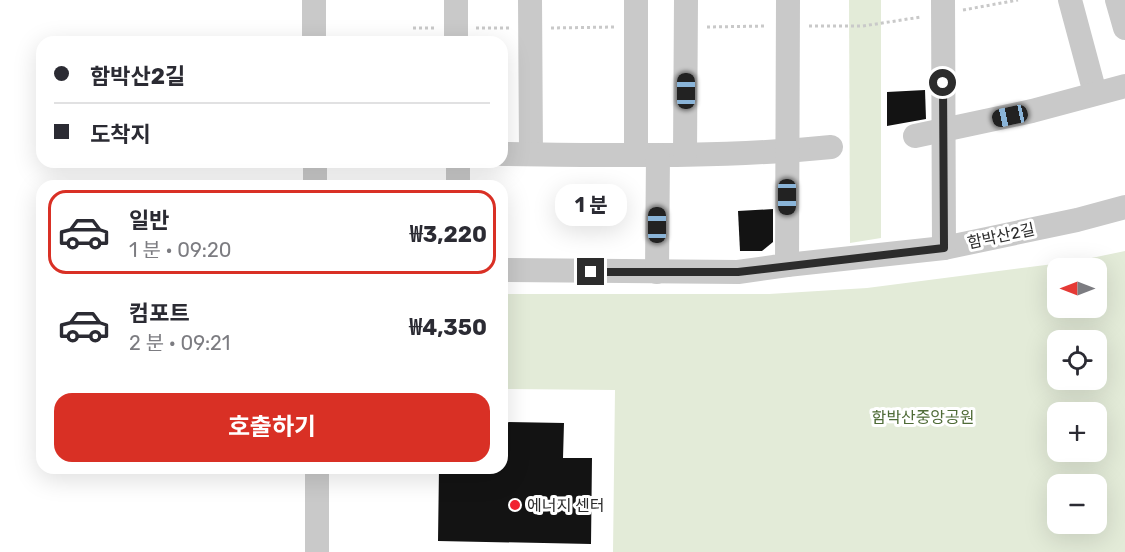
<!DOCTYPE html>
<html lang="ko">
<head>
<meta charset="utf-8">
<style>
	:root { --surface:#fff; --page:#f7f7f7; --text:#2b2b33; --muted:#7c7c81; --line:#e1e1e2; --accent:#d93025 }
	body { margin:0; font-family:Rubik,"Noto Sans KR",sans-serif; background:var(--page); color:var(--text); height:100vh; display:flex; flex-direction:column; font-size:22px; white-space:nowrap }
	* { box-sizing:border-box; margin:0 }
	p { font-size:20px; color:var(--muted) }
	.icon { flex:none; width:33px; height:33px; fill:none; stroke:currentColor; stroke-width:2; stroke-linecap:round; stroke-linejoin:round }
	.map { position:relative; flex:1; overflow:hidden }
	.details { position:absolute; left:36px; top:180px; width:472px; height:294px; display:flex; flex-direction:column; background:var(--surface); border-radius:18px; box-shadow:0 6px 24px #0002 }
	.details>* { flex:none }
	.guide { position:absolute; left:36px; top:36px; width:472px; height:132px; border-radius:18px; box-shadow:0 6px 24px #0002; display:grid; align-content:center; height:132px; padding:0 18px; background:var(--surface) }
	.needle { width:39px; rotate:270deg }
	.controls { position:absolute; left:1047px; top:258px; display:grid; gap:12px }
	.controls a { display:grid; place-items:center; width:60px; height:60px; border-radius:12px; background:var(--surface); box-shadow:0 6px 24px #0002; font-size:30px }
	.end { position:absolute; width:27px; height:27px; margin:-14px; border:8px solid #2c2c2c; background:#fff; box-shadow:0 0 0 3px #fff }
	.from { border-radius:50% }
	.bubble { position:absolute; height:42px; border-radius:18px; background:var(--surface); box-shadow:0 6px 24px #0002; font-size:20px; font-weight:700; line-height:42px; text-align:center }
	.car { position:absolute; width:18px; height:36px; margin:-18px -9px; border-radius:8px; box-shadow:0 0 4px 2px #0007; background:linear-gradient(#222 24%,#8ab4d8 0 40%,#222 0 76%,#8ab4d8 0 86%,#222 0) }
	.guide b { display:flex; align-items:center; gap:21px; height:57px; font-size:22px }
	.guide b+b { border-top:2px solid var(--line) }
	.guide i { width:15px; height:15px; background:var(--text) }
	ul { padding:10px 0 0; list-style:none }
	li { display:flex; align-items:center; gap:18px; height:84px; margin:0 12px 9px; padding:0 6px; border:3px solid transparent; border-radius:18px }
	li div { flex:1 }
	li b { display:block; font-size:22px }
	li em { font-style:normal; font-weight:700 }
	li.current { border-color:var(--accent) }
	li>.icon { width:54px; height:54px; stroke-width:1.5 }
	.cta { display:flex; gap:12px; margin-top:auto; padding:12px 18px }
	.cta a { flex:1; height:69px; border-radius:18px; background:var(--accent); color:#fff; font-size:24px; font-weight:700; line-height:69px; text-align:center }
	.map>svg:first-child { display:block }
	.green { fill:#e3ebd8; fill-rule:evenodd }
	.building { fill:#131313 }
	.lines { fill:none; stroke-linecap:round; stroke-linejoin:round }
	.path { stroke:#c9c9c9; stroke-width:3; stroke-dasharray:3 3; stroke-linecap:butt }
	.minor { stroke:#c9c9c9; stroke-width:24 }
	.route { stroke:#2c2c2c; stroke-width:8 }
	.poi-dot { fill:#f12130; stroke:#fff; stroke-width:2 }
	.labels { text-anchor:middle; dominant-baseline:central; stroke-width:6; stroke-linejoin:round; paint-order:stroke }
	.street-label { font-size:16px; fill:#2c2c2c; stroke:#fff }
	.park-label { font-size:16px; fill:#4f6b37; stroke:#fff }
	.poi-label { font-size:16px; fill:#2c2c2c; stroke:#fff; text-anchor:start }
</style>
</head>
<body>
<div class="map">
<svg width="1125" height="552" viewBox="0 0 1125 552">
	<rect width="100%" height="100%" fill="#fff"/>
	<g class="green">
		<polygon points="849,0 881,0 881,238 850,243"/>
		<path d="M 1125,251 L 1125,552 L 613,552 L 615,390 L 503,389 L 503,294 L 769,294 L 867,288 L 1077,261 ZM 1058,268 L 1096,268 L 1096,308 L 1058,308 ZM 1058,340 L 1096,340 L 1096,380 L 1058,380 ZM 1058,412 L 1096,412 L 1096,452 L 1058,452 ZM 1058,484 L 1096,484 L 1096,524 L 1058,524 Z"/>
	</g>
	<g class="building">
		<polygon points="925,90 926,119 887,126 887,92"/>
		<polygon points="773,209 773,242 762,251 740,251 738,211"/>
		<polygon points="502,422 564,423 563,458 592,458 591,544 438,541 439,468 502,468"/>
	</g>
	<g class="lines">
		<g class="path">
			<polyline points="963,10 1018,0"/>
			<polyline points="809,26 863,26 921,17"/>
			<polyline points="707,27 766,26"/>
			<polyline points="413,28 436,28"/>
			<polyline points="476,28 511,28"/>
			<polyline points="551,28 616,27"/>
		</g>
		<g class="minor">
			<polyline points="314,0 314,42"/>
			<polyline points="456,0 456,42"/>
			<polyline points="530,0 531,154"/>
			<polyline points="636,0 636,155"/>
			<polyline points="943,0 944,248 1077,220 1125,207"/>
			<polyline points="1070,0 1095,93"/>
			<polyline points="1117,0 1125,28"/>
			<polyline points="915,136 1032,111 1125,86"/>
			<path d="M 502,154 C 612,155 722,158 831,147"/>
			<polyline points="685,154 686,0"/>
			<polyline points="315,162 315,186"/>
			<polyline points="458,162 458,186"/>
			<polyline points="787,265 944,248"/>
			<polyline points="502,270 738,272 787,265 788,0"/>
			<polyline points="657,272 658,155"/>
			<polyline points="317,468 317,552"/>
		</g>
	</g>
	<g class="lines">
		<polyline class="route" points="591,272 738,272 944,248 943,83"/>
	</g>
	<circle class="poi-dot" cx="515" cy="505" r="6"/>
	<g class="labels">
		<g class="street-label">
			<text transform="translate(1001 236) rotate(-12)">함박산2길</text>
		</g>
		<g class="park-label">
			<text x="923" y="417">함박산중앙공원</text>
		</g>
		<g class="poi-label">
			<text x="527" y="505">에너지 센터</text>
		</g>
	</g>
</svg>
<div class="controls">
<a><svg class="needle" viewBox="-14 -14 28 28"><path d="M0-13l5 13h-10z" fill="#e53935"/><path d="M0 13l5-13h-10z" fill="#7c7c81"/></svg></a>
<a><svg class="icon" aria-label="locate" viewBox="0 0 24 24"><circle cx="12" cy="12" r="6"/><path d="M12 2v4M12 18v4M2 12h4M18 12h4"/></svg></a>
<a>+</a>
<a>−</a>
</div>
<i class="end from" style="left:943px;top:83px"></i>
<i class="end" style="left:591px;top:272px"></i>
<div class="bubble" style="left:555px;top:184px;width:72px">1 분</div>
<i class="car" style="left:686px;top:91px;rotate:0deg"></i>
<i class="car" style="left:1010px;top:116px;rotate:258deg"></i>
<i class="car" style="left:787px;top:197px;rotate:180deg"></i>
<i class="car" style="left:657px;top:225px;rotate:0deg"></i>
<div class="guide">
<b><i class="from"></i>함박산2길</b>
<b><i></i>도착지</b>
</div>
<section class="details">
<ul>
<li class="current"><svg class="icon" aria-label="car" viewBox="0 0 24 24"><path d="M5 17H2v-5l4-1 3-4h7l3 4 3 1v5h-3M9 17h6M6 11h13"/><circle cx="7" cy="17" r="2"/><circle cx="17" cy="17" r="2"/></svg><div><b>일반</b><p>1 분 · 09:20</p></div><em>₩3,220</em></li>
<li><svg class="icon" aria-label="car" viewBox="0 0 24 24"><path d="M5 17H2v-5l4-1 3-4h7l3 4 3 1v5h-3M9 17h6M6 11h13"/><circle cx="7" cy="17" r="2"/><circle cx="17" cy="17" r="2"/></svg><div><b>컴포트</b><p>2 분 · 09:21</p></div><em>₩4,350</em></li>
</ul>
<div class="cta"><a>호출하기</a></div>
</section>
</div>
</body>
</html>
